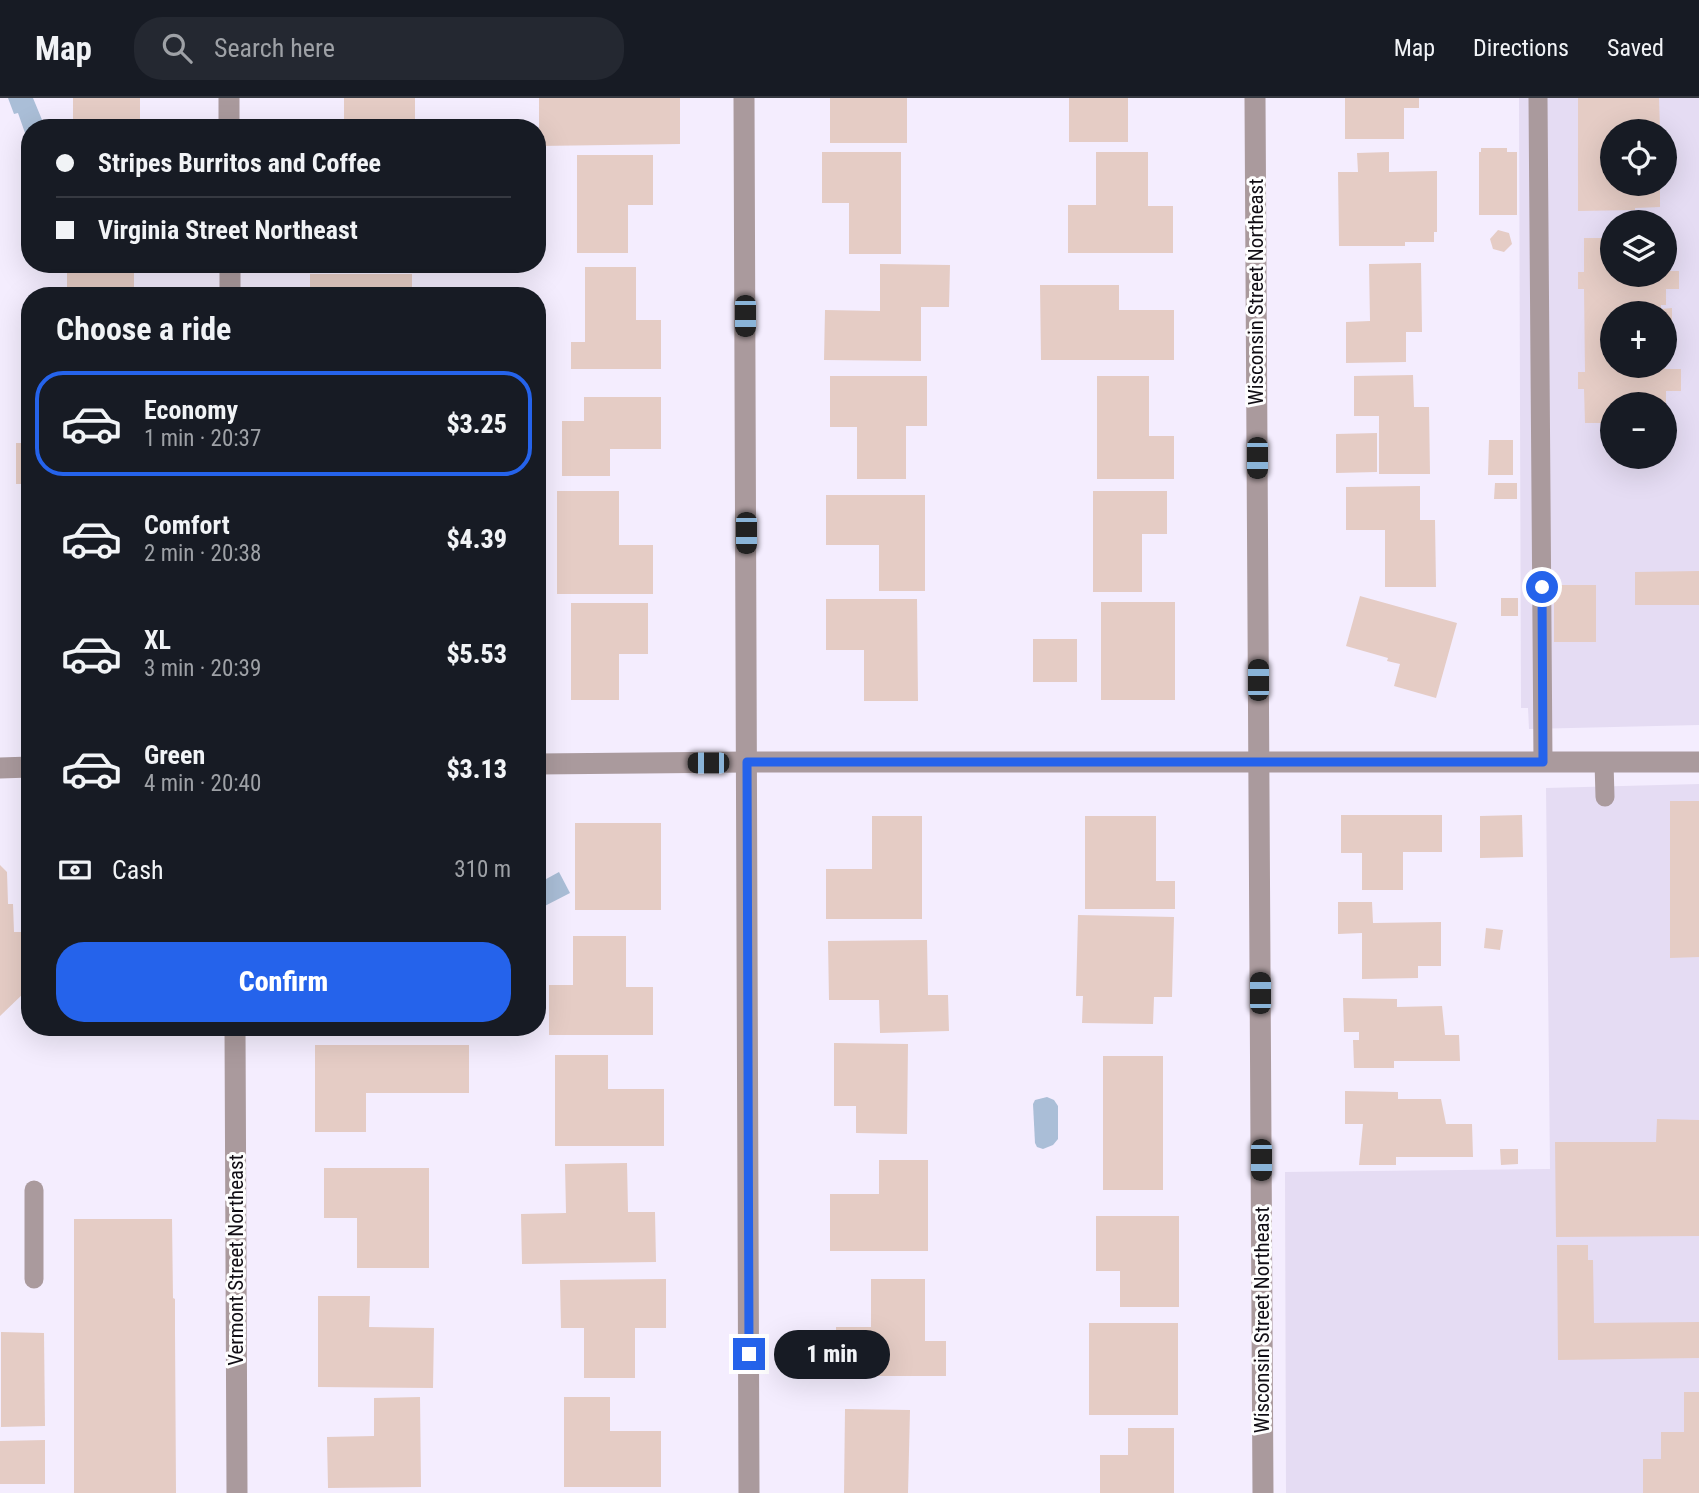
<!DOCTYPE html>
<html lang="en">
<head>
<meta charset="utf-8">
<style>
	:root { --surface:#171b24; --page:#242831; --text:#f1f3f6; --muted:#9ea1a6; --line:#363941; --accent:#2563eb }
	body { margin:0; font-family:"Roboto Condensed",sans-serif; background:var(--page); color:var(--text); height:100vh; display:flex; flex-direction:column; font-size:26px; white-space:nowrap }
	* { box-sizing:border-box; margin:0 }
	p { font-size:23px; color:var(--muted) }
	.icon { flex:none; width:38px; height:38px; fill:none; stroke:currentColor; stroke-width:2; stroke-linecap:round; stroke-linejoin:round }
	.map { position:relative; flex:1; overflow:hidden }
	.panel { position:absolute; left:21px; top:189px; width:525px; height:749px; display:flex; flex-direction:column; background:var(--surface); border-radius:28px; box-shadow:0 7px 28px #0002 }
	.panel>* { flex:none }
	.guide { position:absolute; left:21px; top:21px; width:525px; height:154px; border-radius:28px; box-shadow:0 7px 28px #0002; display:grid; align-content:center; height:154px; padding:0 35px; background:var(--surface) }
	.tools { position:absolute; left:1600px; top:21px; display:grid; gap:14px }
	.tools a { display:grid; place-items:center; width:77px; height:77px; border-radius:50%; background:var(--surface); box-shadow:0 7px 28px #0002; font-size:35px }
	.end { position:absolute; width:32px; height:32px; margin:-16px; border:9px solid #2563eb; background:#fff; box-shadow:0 0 0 4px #fff }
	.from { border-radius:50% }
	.bubble { position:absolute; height:49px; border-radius:24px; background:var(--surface); box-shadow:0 7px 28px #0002; font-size:23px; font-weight:800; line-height:49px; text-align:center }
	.car { position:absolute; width:21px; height:42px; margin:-21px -10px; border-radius:9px; box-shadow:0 0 5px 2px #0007; background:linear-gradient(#222 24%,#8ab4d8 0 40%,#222 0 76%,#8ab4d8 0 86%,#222 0) }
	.guide b { display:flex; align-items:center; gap:24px; height:66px; font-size:26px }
	.guide b+b { border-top:2px solid var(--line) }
	.guide i { width:18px; height:18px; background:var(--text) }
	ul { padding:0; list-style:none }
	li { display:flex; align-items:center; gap:21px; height:105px; margin:0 14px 10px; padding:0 21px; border:4px solid transparent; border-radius:28px }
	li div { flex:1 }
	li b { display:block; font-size:26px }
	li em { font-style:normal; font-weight:800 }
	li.selected { border-color:var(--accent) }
	li>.icon { width:63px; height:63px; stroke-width:1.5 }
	h2 { padding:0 35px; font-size:32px; line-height:84px }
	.pay { display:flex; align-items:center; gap:18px; height:77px; padding:0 35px; font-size:26px }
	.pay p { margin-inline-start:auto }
	.button { display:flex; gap:14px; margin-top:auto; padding:14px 35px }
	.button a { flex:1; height:80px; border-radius:28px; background:var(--accent); color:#fff; font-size:28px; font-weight:800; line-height:80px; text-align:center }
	header { display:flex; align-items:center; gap:42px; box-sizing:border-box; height:98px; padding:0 35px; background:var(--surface); border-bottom:2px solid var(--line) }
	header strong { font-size:33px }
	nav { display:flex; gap:38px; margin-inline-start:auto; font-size:24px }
	.search { width:490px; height:63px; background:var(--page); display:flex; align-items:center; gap:18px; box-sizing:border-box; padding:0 24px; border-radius:28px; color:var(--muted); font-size:26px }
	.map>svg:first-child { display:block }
	.built { fill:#e5dcf3; fill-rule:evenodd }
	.water { fill:#aabed7 }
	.building { fill:#e5ccc5 }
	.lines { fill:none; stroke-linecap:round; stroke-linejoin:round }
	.lane { stroke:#aa9a9d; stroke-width:19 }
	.street { stroke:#aa9a9d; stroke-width:21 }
	.route { stroke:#2563eb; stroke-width:9 }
	.labels { text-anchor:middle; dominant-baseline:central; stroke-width:6; stroke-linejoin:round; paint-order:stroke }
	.street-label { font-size:21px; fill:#100d14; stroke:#fefefe }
</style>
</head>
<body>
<header>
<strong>Map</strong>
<div class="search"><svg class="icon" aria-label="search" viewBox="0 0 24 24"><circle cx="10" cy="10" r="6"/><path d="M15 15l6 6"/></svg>Search here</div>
<nav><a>Map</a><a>Directions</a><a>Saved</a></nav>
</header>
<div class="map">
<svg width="1699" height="1395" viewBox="0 0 1699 1395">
	<rect width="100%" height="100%" fill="#f4edfe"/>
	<g class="built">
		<path d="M 1519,0 L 1699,0 L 1699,627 L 1529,631 L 1528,610 L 1521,610 ZM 1612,33 L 1664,33 L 1664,86 L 1612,86 ZM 1612,124 L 1664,124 L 1664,177 L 1612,177 ZM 1612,215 L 1664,215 L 1664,268 L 1612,268 ZM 1612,306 L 1664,306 L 1664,359 L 1612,359 Z"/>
		<polygon points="1699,686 1699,1395 1286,1395 1285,1074 1550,1071 1546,690"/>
	</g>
	<g class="water">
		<polygon points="8,0 33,0 45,29 30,30 30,34 25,35 18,15 14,16"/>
		<polygon points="559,774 570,795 537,812 537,786"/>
		<polygon points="1047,999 1054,1002 1058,1008 1058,1041 1053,1047 1043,1051 1037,1049 1035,1045 1033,1006 1035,1002"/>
	</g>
	<g class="building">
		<rect x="73" y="0" width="67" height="30"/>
		<rect x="344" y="0" width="71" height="30"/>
		<polygon points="539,0 680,0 680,46 539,48"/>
		<rect x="830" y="0" width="77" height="45"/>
		<rect x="1069" y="0" width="59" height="44"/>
		<polygon points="1345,0 1419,0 1419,10 1404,10 1404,41 1345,41"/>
		<polygon points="1578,0 1659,0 1660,33 1612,33 1612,86 1660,86 1660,109 1635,110 1635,112 1578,113"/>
		<polygon points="1481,50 1507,50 1507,54 1517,54 1517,117 1479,117 1479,54 1481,54"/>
		<polygon points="822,54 901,54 901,156 849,156 849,105 822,105"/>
		<polygon points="1096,54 1148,54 1148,108 1173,108 1173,155 1068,155 1068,107 1096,107"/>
		<polygon points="1389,54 1389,74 1437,73 1437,134 1434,134 1434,144 1405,144 1405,148 1339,148 1338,74 1358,74 1357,55"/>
		<polygon points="577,57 653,57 653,107 628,107 628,155 577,155"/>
		<polygon points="1498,132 1509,135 1512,146 1504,154 1493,151 1490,141"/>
		<polygon points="1584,140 1612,140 1612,177 1664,177 1664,173 1679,173 1679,191 1666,191 1666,207 1661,207 1661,211 1672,210 1672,229 1664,229 1664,215 1612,215 1612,268 1665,268 1665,271 1681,271 1681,293 1666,293 1666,306 1612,306 1612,325 1585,325 1584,291 1578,291 1578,274 1585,274 1584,191 1578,191 1578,174 1584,174"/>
		<polygon points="1421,165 1422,234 1406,234 1406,264 1346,265 1346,224 1370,223 1369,166"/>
		<polygon points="880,166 950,167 949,209 921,209 921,263 824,262 825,212 880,213"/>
		<polygon points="585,169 636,169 636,222 661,222 661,271 571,271 571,244 585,244"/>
		<rect x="67" y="174" width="67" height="24"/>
		<rect x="310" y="176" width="102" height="22"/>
		<polygon points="1040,187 1119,187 1119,212 1174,212 1174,262 1041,262"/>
		<polygon points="1413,277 1414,309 1429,309 1430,376 1379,376 1379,318 1354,318 1354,278"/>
		<polygon points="830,278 927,278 927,328 906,328 906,381 857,381 857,329 830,329"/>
		<polygon points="1097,278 1149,278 1149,338 1174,338 1174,381 1097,381"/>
		<polygon points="584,299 661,299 661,351 610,351 610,378 562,378 562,323 584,323"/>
		<polygon points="1377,335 1377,374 1336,375 1336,336"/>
		<polygon points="1489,342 1513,342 1513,377 1488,377"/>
		<rect x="16" y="345" width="14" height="41"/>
		<polygon points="1495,385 1517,385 1517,401 1494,401"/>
		<polygon points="1420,388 1420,422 1435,422 1436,489 1385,489 1385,432 1346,432 1346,389"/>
		<polygon points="557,393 619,393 619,447 653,447 653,496 557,496"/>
		<polygon points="1093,393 1167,393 1167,436 1142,436 1142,494 1093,494"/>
		<polygon points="826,397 925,397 925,493 879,493 879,447 826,447"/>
		<polygon points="1699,473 1699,507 1635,507 1635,474"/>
		<rect x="1554" y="487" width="42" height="57"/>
		<polygon points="1360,498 1457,525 1436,600 1394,588 1400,566 1387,563 1388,560 1346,548"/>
		<rect x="1501" y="500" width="17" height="18"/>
		<polygon points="826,501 917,501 918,603 864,603 864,552 826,552"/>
		<rect x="1101" y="504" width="74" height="98"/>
		<polygon points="571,505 648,505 648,556 619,556 619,602 571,602"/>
		<rect x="1033" y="541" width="44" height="43"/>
		<polygon points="1670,703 1699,703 1699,859 1670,860"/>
		<polygon points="1341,717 1442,717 1442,754 1403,754 1403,792 1362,792 1362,755 1341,755"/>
		<polygon points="1522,717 1523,759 1480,760 1480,718"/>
		<polygon points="872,718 922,718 922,821 826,821 826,771 872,771"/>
		<polygon points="1085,718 1156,718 1156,783 1175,783 1175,811 1085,811"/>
		<polygon points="537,725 541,725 540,768 537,768"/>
		<rect x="575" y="725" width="86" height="87"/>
		<polygon points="0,767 7,774 8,806 13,806 14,834 30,834 30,893 26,893 0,918"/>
		<polygon points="1338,804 1372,804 1373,825 1441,824 1441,868 1418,868 1418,880 1362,881 1362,835 1338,836"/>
		<polygon points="1078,817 1174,819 1172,899 1154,899 1153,926 1082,925 1083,898 1076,898"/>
		<polygon points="1486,830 1503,832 1500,852 1484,850"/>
		<polygon points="573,838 626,838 626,889 653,889 653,937 549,937 549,887 573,887"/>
		<polygon points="927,842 928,897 948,897 949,933 880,935 879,902 829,902 828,843"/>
		<polygon points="1343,900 1397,901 1397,909 1442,908 1445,937 1459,937 1460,963 1394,963 1394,970 1354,970 1353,942 1359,942 1359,934 1344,934"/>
		<rect x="376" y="929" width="42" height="7"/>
		<polygon points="834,945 908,946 907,1036 856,1035 856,1008 834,1008"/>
		<polygon points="315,947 469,947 469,995 366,995 366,1034 315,1034"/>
		<polygon points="555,957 608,957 608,991 664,991 664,1048 555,1048"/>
		<rect x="1103" y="958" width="60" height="134"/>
		<polygon points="1345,993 1398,994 1398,1001 1441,1001 1446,1026 1472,1026 1473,1059 1396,1059 1396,1067 1359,1067 1363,1026 1345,1026"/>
		<polygon points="1657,1021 1699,1022 1699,1138 1556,1139 1555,1044 1656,1044"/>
		<polygon points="1500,1051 1518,1051 1518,1066 1501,1067"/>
		<polygon points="879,1062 928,1062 928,1153 830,1153 830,1096 879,1096"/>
		<polygon points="627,1065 628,1114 655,1114 656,1164 522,1166 521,1116 566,1115 565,1066"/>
		<polygon points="324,1070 429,1070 429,1170 357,1170 357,1120 324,1120"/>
		<polygon points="1096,1118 1179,1118 1179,1209 1120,1209 1120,1173 1096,1173"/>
		<polygon points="74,1121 172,1121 173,1200 175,1201 175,1233 176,1395 74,1395"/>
		<polygon points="1557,1147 1588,1147 1588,1162 1593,1162 1594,1225 1699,1224 1699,1260 1558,1262"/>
		<polygon points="666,1181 666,1230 635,1230 635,1280 584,1280 584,1230 561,1230 560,1182"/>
		<polygon points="871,1181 925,1181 925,1243 946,1243 946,1278 836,1278 836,1229 871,1229"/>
		<polygon points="318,1198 370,1198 369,1229 434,1230 433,1290 318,1289"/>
		<rect x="1089" y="1225" width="89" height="92"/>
		<polygon points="1,1234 44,1235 45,1328 1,1329"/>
		<polygon points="1684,1294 1699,1294 1699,1395 1643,1395 1643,1361 1661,1361 1661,1334 1684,1334"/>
		<polygon points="420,1299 421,1389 328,1390 327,1339 374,1338 374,1300"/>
		<polygon points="564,1299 610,1299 610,1333 661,1333 661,1389 564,1389"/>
		<polygon points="845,1311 910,1312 908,1395 844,1395"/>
		<polygon points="1128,1330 1174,1330 1174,1395 1100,1395 1100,1357 1128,1357"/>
		<polygon points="45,1342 45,1386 0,1386 0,1343"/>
	</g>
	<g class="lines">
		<g class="lane">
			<polyline points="1538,0 1543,664"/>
			<polyline points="1604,664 1605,699"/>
			<polyline points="34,1092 34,1181"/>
		</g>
		<g class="street">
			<polyline points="229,0 229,30"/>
			<polyline points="744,0 749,1395"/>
			<polyline points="1255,0 1263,1395"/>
			<polyline points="230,166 230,198"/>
			<polyline points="537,666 747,664 1699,664"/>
			<polyline points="0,670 30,669"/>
			<polyline points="235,929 237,1395"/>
		</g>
	</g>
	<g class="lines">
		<polyline class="route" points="749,1256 747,664 1543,664 1542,489"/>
	</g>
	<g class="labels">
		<g class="street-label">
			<text transform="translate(1256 194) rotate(-90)">Wisconsin Street Northeast</text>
			<text transform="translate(236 1162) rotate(-90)">Vermont Street Northeast</text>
			<text transform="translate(1262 1222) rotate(-90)">Wisconsin Street Northeast</text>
		</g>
	</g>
</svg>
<div class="tools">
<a><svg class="icon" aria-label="locate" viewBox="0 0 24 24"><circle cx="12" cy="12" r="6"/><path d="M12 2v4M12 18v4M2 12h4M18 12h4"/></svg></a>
<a><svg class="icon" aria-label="layers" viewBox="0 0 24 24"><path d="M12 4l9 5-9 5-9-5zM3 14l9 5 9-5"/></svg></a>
<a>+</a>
<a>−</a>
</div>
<i class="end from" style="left:1542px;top:489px"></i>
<i class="end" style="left:749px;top:1256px"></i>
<div class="bubble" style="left:774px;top:1232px;width:116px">1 min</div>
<i class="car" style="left:745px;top:218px;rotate:180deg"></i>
<i class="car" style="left:1257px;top:360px;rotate:180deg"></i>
<i class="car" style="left:746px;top:435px;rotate:180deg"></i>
<i class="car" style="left:1258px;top:582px;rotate:0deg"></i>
<i class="car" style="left:708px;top:665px;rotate:270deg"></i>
<i class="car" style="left:1260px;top:895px;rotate:0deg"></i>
<i class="car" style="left:1261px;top:1062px;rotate:180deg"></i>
<div class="guide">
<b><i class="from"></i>Stripes Burritos and Coffee</b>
<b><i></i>Virginia Street Northeast</b>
</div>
<section class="panel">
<h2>Choose a ride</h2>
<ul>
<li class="selected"><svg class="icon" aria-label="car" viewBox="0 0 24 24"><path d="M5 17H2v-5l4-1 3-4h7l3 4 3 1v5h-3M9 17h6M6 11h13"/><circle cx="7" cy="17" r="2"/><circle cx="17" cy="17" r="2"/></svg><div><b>Economy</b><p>1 min · 20:37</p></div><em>$3.25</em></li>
<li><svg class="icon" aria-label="car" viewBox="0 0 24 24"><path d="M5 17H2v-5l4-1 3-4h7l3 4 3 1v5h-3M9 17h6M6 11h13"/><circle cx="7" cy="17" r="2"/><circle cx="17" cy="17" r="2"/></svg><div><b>Comfort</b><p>2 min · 20:38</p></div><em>$4.39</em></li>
<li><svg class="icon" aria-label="car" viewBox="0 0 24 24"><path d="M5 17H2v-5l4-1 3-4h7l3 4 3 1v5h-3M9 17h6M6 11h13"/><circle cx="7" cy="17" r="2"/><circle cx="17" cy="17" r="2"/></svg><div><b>XL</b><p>3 min · 20:39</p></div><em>$5.53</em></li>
<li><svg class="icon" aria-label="car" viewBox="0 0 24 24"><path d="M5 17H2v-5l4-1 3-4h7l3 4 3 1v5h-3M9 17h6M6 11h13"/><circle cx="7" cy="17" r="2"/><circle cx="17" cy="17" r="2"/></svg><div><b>Green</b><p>4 min · 20:40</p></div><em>$3.13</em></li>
</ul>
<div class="pay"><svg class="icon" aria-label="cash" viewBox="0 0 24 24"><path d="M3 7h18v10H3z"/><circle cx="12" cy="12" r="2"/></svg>Cash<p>310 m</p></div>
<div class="button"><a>Confirm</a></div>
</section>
</div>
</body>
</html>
